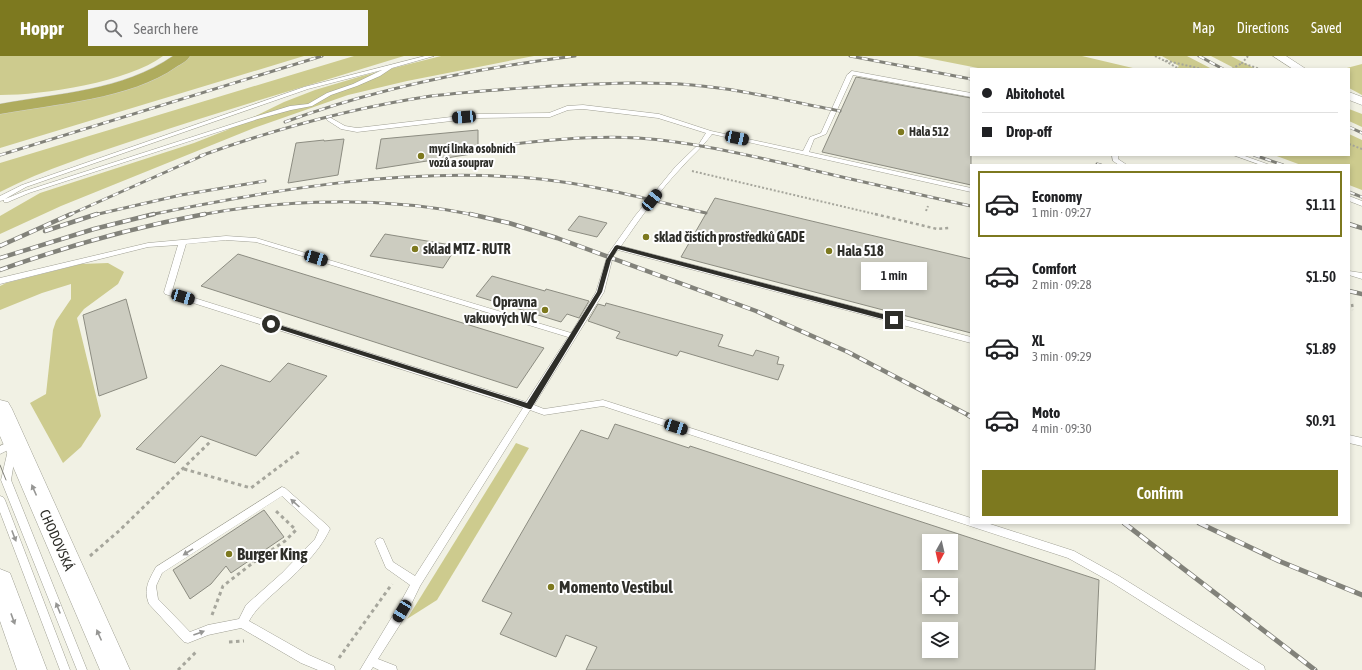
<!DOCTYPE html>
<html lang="en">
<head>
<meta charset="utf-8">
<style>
	:root { --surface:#fff; --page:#f6f6f6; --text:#202124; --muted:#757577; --line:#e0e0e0; --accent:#7d791f }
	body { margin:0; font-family:"Asap Condensed",sans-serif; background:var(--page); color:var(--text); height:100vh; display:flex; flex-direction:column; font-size:15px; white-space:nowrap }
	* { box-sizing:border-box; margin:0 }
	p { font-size:13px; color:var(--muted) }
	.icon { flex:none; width:22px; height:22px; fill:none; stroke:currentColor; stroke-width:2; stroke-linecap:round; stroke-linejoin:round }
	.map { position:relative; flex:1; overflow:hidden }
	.side { position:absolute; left:970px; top:108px; width:380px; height:360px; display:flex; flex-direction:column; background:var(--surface); border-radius:0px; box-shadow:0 2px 6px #0003 }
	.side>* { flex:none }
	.guide { position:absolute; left:970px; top:12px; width:380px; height:88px; border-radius:0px; box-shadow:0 2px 6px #0003; display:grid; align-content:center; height:88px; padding:0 12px; background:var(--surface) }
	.needle { width:26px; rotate:188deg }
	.buttons { position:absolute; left:922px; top:478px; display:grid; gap:8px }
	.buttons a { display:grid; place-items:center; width:36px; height:36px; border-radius:0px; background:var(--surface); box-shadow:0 2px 6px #0003; font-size:20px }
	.end { position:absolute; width:18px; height:18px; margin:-9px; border:5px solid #2e2e29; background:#fff; box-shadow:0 0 0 2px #fff }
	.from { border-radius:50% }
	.bubble { position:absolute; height:28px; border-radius:0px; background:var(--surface); box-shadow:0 2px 6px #0003; font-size:13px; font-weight:600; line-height:28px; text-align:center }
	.car { position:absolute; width:12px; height:24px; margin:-12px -6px; border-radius:5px; box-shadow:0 0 3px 1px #0007; background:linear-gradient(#222 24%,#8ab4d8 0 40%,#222 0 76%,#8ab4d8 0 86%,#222 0) }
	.guide b { display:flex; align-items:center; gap:14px; height:38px; font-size:15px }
	.guide b+b { border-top:1px solid var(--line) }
	.guide i { width:10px; height:10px; background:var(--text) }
	ul { padding:7px 0 0; list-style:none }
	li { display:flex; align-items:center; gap:12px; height:66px; margin:0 8px 6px; padding:0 4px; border:2px solid transparent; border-radius:0px }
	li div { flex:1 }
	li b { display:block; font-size:15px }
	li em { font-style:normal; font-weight:600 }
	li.on { border-color:var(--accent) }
	li>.icon { width:36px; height:36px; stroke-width:1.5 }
	.primary-button { display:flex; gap:8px; margin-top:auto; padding:8px 12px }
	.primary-button a { flex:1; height:46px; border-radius:0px; background:var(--accent); color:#fff; font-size:16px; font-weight:600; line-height:46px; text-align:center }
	header { display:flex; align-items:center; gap:24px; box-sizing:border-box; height:56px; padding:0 20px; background:var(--accent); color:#fff }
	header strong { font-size:19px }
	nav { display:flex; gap:22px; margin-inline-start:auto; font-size:14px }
	.search { width:280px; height:36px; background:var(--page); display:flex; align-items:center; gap:10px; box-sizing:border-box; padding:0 14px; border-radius:0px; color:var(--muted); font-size:15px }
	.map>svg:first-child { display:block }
	.green { fill:#cdcb8e }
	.building { fill:#ccccc0; stroke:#8c8c81; fill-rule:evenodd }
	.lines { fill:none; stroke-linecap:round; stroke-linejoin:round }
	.lane-casing { stroke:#9f9f93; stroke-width:1 }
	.street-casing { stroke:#9f9f93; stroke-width:1 }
	.secondary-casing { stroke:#9f9f93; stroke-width:1 }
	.highway-casing { stroke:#d1d1d0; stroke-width:1 }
	.path-far2 { stroke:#a6a69c; stroke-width:2; stroke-dasharray:2 2; stroke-linecap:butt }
	.path-far1 { stroke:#a6a69c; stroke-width:2.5; stroke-dasharray:3 3; stroke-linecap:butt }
	.path { stroke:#a6a69c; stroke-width:3; stroke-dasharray:3.5 3.5; stroke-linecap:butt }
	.lane { fill:#fff; fill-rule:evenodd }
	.street { fill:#fff; fill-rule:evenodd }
	.secondary { fill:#fff; fill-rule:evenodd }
	.highway { fill:#afac5e; fill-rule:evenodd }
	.tram { stroke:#82827a; stroke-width:1 }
	.rail-far2-casing { stroke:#82827a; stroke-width:3 }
	.rail-far1-casing { stroke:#82827a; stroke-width:4.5 }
	.rail-casing { stroke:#82827a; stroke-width:5 }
	.rail-far2 { stroke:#fff; stroke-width:2; stroke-dasharray:6; stroke-linecap:butt }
	.rail-far1 { stroke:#fff; stroke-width:3; stroke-dasharray:8; stroke-linecap:butt }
	.rail { stroke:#fff; stroke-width:3.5; stroke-dasharray:10; stroke-linecap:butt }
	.oneway { fill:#969694 }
	.route { fill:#2e2e29 }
	.poi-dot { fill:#7d791f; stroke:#fff; stroke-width:1.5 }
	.labels { text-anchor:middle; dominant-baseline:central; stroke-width:4; stroke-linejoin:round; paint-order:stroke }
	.far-poi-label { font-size:12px; font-weight:bold; fill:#2e2e29; stroke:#fff; text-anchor:start }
	.poi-label { font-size:14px; font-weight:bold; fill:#2e2e29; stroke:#fff; text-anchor:start }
	.street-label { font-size:14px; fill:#2e2e29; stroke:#fff }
	.near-poi-label { font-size:17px; font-weight:bold; fill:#2e2e29; stroke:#fff; text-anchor:start }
</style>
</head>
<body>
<header>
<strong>Hoppr</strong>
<div class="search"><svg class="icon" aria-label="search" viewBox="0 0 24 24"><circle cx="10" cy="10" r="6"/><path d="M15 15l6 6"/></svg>Search here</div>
<nav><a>Map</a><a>Directions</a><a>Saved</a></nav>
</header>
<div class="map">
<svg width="1362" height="614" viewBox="0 0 1362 614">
	<rect width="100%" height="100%" fill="#f1f1e4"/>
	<g class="green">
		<path d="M 0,0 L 163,0 C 128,26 44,39 0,39 Z"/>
		<polygon points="190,0 304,0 0,92 0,56 80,41"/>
		<path d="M 354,0 L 404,0 C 316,27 228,53 141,82 C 93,98 45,113 0,136 L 0,107 Z"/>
		<polygon points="441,0 534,0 407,25 348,39 254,72 61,150 0,178 0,160 40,137 194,87 227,74 284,46 315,34 362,20"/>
		<polygon points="917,0 1082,0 1137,13 983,13"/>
		<polygon points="1162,0 1187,0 1212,13 1176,13 1179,10"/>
		<polygon points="1211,0 1231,0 1256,13 1236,13"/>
		<polygon points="1362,8 1362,39 1349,32 1349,13 1343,13"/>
		<polygon points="1349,53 1362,58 1362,71 1349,65"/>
		<polygon points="1349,78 1362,84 1362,134 1349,129 1349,109 1301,109 1274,99 1349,99"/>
		<polygon points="108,207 124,216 118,228 84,253 77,262 101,360 81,391 63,407 30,347 46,338 53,274 56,265 71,243 71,228 42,237 0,254 0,230 6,227 81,208"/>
		<polygon points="516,387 529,392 437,544 407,563"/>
	</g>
	<g class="building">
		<polygon points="856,21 971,42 971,129 822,96"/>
		<polygon points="478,74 478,97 376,113 381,83"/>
		<polygon points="344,83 338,119 288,127 296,87 324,84 324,85"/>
		<polygon points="715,142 971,203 971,277 681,201"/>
		<polygon points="579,160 607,167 597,181 568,174"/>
		<polygon points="385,178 457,190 443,212 370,200"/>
		<polygon points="238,198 544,292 517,332 201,230"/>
		<polygon points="492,220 545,235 546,233 589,245 579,262 567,258 561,266 476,240"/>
		<polygon points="126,243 147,322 99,340 83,259"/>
		<polygon points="606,247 723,279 718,290 753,300 756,294 779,301 777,308 784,309 778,324 680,295 677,300 616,282 620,276 588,265 598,248 605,250"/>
		<polygon points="288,307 327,320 256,400 201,380 175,407 136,393 221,309 270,326"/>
		<path d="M 615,368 L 689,392 L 690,390 L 1099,524 L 1095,614 L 586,614 L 597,591 L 566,579 L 556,601 L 500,578 L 512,557 L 482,545 L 581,374 L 608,383 ZM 929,485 L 951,485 L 951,507 L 929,507 ZM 929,529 L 951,529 L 951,551 L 929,551 ZM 929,573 L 951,573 L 951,595 L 929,595 Z"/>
		<polygon points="264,454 284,481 231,517 226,510 211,528 190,543 173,514"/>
	</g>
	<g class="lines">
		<g class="lane-casing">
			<g id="lane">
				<path d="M 425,0 L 434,0 L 392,12 L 380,20 L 357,30 L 331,39 L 312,50 L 291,54 L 258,63 L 29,137 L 8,146 L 4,146 L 4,144 L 0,145 L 0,140 L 22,129 L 304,31 ZM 382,14 L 353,28 L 327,37 L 308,48 L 290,50 L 254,61 L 25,135 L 5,143 L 26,131 L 308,33 Z"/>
				<path d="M 852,15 L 971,37 L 971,41 L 853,19 L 826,78 L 814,83 L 809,96 L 971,132 L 971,136 L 712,78 C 703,91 691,100 681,112 C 659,135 639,164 621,190 L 971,281 L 971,287 L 618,194 L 613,200 L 604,236 L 534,349 L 544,353 L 603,344 L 971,462 L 971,467 L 987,467 L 1074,495 L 1119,520 L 1264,610 L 1265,614 L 1250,614 L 1111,526 L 1068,502 L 603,350 L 544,359 L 530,354 L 420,530 L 406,559 L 378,603 L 396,610 L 397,614 L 379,614 L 373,611 L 371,614 L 360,614 L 398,551 L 410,529 L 386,512 L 375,486 L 377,483 L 380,482 L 383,483 L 393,506 L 415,520 L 523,352 L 165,238 L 164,236 L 178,189 L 148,191 L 0,228 L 0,222 L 148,187 L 226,180 L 256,182 L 571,277 L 596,236 L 608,198 L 635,160 L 676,110 L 699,88 L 706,77 L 658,62 L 583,53 L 568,54 L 550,61 L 477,62 L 357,76 L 341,73 L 327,64 L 327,62 L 331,62 L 345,70 L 357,72 L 477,58 L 549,57 L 567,50 L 583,49 L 659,58 L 711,75 L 803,95 L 810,81 L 821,77 L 847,19 ZM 226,184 L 256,186 L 568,281 L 526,346 L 172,235 L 186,188 Z"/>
				<polygon points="1112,99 1118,99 1118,103 1127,109 1119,109 1113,105"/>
				<polygon points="1233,99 1242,99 1270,109 1261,109"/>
				<polygon points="1349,140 1362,145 1362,150 1349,145"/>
				<polygon points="1349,215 1362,217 1362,223 1349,219"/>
				<polygon points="1349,379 1362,382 1362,390 1349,387"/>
				<polygon points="14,383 17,384 18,387 14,391 16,394 11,424 87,614 77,614 1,424 8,394 0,398 0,390"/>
				<path d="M 282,431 L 285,432 L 328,470 L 330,473 C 318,499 294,519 273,538 C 264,546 255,554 249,565 L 309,599 L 334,610 L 335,614 L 318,614 L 301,607 L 241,572 L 208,579 L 188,587 L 184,586 L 149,548 C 143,533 149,524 156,511 ZM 282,440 L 319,474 L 315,483 L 282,517 L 246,549 L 239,563 L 208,569 L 190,576 L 158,543 L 156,530 L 162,517 Z"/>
				<polygon points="0,440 3,441 5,444 70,614 60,614 0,456"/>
			</g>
		</g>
		<g class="street-casing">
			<g id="street">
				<polygon points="1273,0 1286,0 1306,13 1293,13"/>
				<polygon points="1349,36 1362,41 1362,49 1349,44"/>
			</g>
		</g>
		<g class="secondary-casing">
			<g id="secondary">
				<polygon points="0,344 8,346 12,353 130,614 100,614 0,380"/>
				<polygon points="0,513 10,517 47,614 17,614 0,565"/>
			</g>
		</g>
		<g class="highway-casing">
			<path id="highway" d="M 173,0 L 190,0 C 187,5 181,8 176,11 C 131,43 54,48 0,58 L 0,48 C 59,37 122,35 173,0 Z"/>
		</g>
		<g class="path-far2">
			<polyline points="1155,0 1163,4 1202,13"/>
			<polyline points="1248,0 1242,7 1260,13"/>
			<polyline points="1165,5 1179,13"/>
			<polyline points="1232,13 1242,7"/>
			<polyline points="1349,88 1362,93"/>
			<polyline points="692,115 879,159"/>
			<polyline points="926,155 928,150"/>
		</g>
		<g class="path-far1">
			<polyline points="875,158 937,173 949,172"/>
			<polyline points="1352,248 1353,254"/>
		</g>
		<g class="path">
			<polyline points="184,413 251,432 300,395"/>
			<polyline points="90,500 120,474 210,386"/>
			<polyline points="254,506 285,485 296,474 276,455"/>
			<polyline points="212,559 223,530 254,506 252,503"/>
			<polyline points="229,586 244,585"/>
			<polyline points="339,602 392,528"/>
			<polyline points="178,614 196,596"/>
		</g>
		<use href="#lane" class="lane"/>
		<use href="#street" class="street"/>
		<use href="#secondary" class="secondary"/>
		<use href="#highway" class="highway"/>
		<polyline class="tram" points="0,409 6,424"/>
		<g class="rail-far2-casing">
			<g id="rail-far2">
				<polyline points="850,0 971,23"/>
				<polyline points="1199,0 1223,13"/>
				<path d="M 285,66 C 377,32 478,12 575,0"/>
				<polyline points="1349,71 1362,77"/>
				<path d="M 478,93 C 531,85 585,79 638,82 C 696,86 752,100 808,113 C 862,126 917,138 971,150"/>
				<polyline points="0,99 322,0"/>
				<polyline points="1254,99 1283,109"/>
				<path d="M 200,100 C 275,73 352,52 431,40 C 471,35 511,33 551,30 C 598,28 645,25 692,29 C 742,33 791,46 840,55"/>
				<polyline points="1097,108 1101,109"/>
				<polyline points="1349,136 1362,141"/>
				<polyline points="69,159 204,99"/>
				<polyline points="94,159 181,139 265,125"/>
				<path d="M 149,159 C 277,133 409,110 540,123 C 596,129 651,144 706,157"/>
				<path d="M 200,159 C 289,142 385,141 475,159"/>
			</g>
		</g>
		<g class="rail-far1-casing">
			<g id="rail-far1">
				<polyline points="470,158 509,167 557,182 756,255 848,296 970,360"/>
				<polyline points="1349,168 1362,172"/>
				<polyline points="45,175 97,158"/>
				<polyline points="0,190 71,158"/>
				<polyline points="0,202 94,173 154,158"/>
				<path d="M 0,214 C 67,190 135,171 205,158"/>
				<polyline points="1349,235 1362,238"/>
			</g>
		</g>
		<g class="rail-casing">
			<g id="rail">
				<polyline points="968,359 971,361"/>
				<polyline points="1124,467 1315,614"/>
				<polyline points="1199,467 1279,505 1362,539"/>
			</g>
		</g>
		<use href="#rail-far2" class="rail-far2"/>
		<use href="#rail-far1" class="rail-far1"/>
		<use href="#rail" class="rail"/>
	</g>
	<defs><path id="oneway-solid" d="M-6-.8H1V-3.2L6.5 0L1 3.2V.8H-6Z"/></defs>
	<g class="oneway">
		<use href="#oneway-solid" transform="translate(34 434) rotate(-114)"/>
		<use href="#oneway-solid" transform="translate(295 447) rotate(-138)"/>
		<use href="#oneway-solid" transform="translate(14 480) rotate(69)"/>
		<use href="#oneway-solid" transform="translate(188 496) rotate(148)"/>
		<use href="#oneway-solid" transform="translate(58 552) rotate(-112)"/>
		<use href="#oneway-solid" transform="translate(13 563) rotate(70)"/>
		<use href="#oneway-solid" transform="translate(199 577) rotate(-20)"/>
		<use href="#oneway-solid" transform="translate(99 579) rotate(-114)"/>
	</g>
	<polygon class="route" points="617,189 894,261 897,264 894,266 618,193 611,204 602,236 531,353 529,353 503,344 269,270 268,268 271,266 273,267 527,347 597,236 606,204 615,190"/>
	<g class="poi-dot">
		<circle cx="901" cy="76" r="4"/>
		<circle cx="421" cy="100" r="4"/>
		<circle cx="646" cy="181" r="4"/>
		<circle cx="415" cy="193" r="4"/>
		<circle cx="829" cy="195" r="4"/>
		<circle cx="545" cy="254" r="4"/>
		<circle cx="229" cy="498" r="4"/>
		<circle cx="551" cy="531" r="4"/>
	</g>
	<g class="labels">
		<g class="far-poi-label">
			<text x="909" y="76">Hala 512</text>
			<text x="429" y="93">mycí linka osobních<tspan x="429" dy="14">vozů a souprav</tspan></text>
		</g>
		<g class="poi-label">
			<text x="654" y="181">sklad čistích prostředků GADE</text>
			<text x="423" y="193">sklad MTZ - RUTR</text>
			<text x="837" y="195">Hala 518</text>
			<text x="537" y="246" text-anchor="end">Opravna<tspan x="537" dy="16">vakuových WC</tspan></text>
		</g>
		<g class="street-label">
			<text transform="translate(57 484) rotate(66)">CHODOVSKÁ</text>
		</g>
		<g class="near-poi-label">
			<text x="237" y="498">Burger King</text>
			<text x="559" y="531">Momento Vestibul</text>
		</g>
	</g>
</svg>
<div class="buttons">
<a><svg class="needle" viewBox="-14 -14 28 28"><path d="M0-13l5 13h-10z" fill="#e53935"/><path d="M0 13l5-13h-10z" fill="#757577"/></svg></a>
<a><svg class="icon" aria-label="locate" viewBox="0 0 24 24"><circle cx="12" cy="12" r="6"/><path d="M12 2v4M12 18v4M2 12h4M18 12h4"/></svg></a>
<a><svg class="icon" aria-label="layers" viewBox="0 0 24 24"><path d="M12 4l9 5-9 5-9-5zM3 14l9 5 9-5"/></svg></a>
</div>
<i class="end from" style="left:271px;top:268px"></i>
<i class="end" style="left:894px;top:264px"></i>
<div class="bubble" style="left:861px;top:206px;width:66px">1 min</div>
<i class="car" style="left:464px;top:61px;rotate:266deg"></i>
<i class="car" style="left:737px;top:82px;rotate:102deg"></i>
<i class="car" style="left:652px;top:144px;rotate:39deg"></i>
<i class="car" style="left:316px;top:202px;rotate:107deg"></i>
<i class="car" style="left:183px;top:241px;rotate:107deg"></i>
<i class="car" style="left:676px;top:371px;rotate:108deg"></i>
<i class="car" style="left:402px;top:555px;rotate:211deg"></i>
<div class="guide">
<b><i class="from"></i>Abitohotel</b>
<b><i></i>Drop-off</b>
</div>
<section class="side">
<ul>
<li class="on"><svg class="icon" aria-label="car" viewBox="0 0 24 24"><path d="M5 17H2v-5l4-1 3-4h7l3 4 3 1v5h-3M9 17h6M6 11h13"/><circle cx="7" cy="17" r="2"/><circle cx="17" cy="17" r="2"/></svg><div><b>Economy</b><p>1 min · 09:27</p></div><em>$1.11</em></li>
<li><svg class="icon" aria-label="car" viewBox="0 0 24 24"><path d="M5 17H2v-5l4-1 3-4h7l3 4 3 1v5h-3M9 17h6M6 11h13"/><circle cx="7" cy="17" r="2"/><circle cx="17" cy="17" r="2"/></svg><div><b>Comfort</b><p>2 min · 09:28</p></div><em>$1.50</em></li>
<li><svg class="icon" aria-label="car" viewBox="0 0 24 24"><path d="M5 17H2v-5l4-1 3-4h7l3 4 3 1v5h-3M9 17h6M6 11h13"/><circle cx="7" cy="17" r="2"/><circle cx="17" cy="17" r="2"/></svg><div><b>XL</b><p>3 min · 09:29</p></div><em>$1.89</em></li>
<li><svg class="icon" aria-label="car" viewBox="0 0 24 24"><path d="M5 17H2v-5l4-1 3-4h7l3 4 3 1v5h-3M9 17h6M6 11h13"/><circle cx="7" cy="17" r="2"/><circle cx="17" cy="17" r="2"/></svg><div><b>Moto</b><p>4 min · 09:30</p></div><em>$0.91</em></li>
</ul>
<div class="primary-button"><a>Confirm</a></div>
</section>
</div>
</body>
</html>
